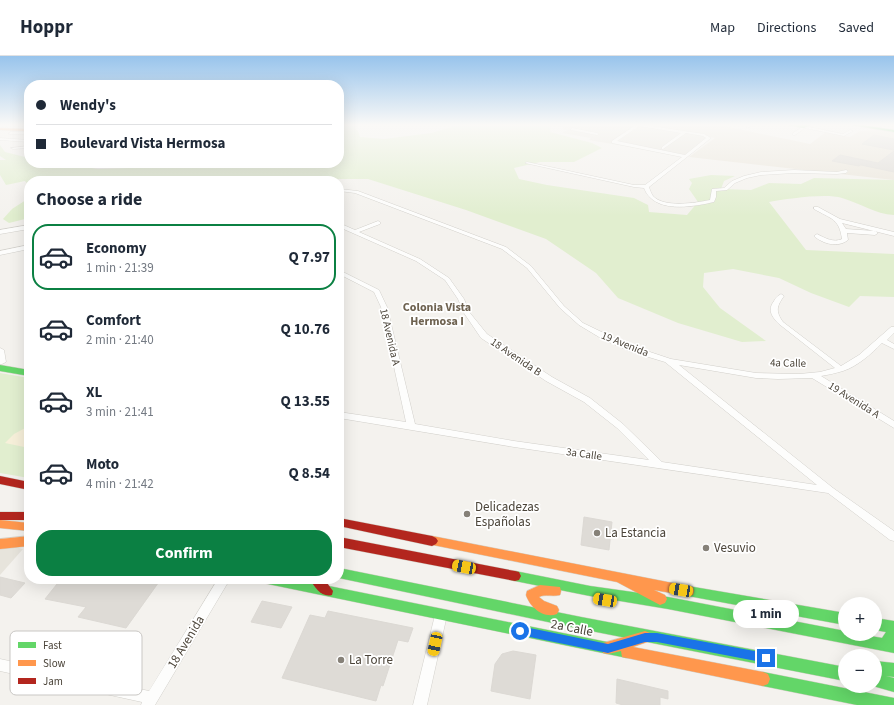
<!DOCTYPE html>
<html lang="en">
<head>
<meta charset="utf-8">
<style>
	:root { --surface:#fff; --page:#f6f6f7; --text:#1f2937; --muted:#747a83; --line:#e0e1e3; --accent:#0b8043 }
	body { margin:0; font-family:"Source Sans 3",sans-serif; background:var(--page); color:var(--text); height:100vh; display:flex; flex-direction:column; font-size:15px; white-space:nowrap }
	* { box-sizing:border-box; margin:0 }
	p { font-size:13px; color:var(--muted) }
	.icon { flex:none; width:22px; height:22px; fill:none; stroke:currentColor; stroke-width:2; stroke-linecap:round; stroke-linejoin:round }
	.map { position:relative; flex:1; overflow:hidden }
	.panel { position:absolute; left:24px; top:120px; width:320px; height:408px; display:flex; flex-direction:column; background:var(--surface); border-radius:16px; box-shadow:0 4px 16px #0002 }
	.panel>* { flex:none }
	.top-card { position:absolute; left:24px; top:24px; width:320px; height:88px; border-radius:16px; box-shadow:0 4px 16px #0002; display:grid; align-content:center; height:88px; padding:0 12px; background:var(--surface) }
	.tools { position:absolute; left:838px; top:541px; display:grid; gap:8px }
	.tools a { display:grid; place-items:center; width:44px; height:44px; border-radius:50%; background:var(--surface); box-shadow:0 4px 16px #0002; font-size:20px }
	.end { position:absolute; width:18px; height:18px; margin:-9px; border:5px solid #1a73e8; background:#fff; box-shadow:0 0 0 2px #fff }
	.from { border-radius:50% }
	.bubble { position:absolute; height:28px; border-radius:14px; background:var(--surface); box-shadow:0 4px 16px #0002; font-size:13px; font-weight:700; line-height:28px; text-align:center }
	.car { position:absolute; width:12px; height:24px; margin:-12px -6px; border-radius:5px; box-shadow:0 0 3px 1px #0007; background:linear-gradient(#f5c518 24%,#345 0 40%,#f5c518 0 76%,#345 0 86%,#f5c518 0) }
	.top-card b { display:flex; align-items:center; gap:14px; height:38px; font-size:15px }
	.top-card b+b { border-top:1px solid var(--line) }
	.top-card i { width:10px; height:10px; background:var(--text) }
	ul { padding:0; list-style:none }
	li { display:flex; align-items:center; gap:12px; height:66px; margin:0 8px 6px; padding:0 4px; border:2px solid transparent; border-radius:16px }
	li div { flex:1 }
	li b { display:block; font-size:15px }
	li em { font-style:normal; font-weight:700 }
	li.current { border-color:var(--accent) }
	li>.icon { width:36px; height:36px; stroke-width:1.5 }
	h2 { padding:0 12px; font-size:18px; line-height:48px }
	.button { display:flex; gap:8px; margin-top:auto; padding:8px 12px }
	.button a { flex:1; height:46px; border-radius:16px; background:var(--accent); color:#fff; font-size:16px; font-weight:700; line-height:46px; text-align:center }
	header { display:flex; align-items:center; gap:24px; box-sizing:border-box; height:56px; padding:0 20px; background:var(--surface); border-bottom:1px solid var(--line) }
	header strong { font-size:19px }
	nav { display:flex; gap:22px; margin-inline-start:auto; font-size:14px }
	.map>svg:first-child { display:block }
	.residential { fill:#e7e4dc }
	.education { fill:#eae5da }
	.green { fill:#e1eecf }
	.sand { fill:#f7f0da }
	.building { fill:#dedbd6; stroke:#dcd9d4 }
	.lines { fill:none; stroke-linecap:round; stroke-linejoin:round }
	.street-casing { stroke:#d2d0cb; stroke-width:1 }
	.fast-casing { stroke:#d3cfc5; stroke-width:1 }
	.slow-casing { stroke:#d3cfc5; stroke-width:1 }
	.jam-casing { stroke:#d3cfc5; stroke-width:1 }
	.street { fill:#fdfdfc; fill-rule:evenodd }
	.fast { fill:#63d668; fill-rule:evenodd }
	.slow { fill:#ff974d; fill-rule:evenodd }
	.jam { fill:#b3261e; fill-rule:evenodd }
	.route { fill:#1a73e8 }
	.poi-dot { fill:#868178; stroke:#fff; stroke-width:1.5 }
	.labels { text-anchor:middle; dominant-baseline:central; stroke-width:3.5; stroke-linejoin:round; paint-order:stroke }
	.street-label { font-size:11px; fill:#4b4439; stroke:#fff }
	.neighbourhood-label { font-size:12px; font-weight:bold; fill:#6e6250; stroke:#fff }
	.near-poi-label { font-size:13px; fill:#4b4439; stroke:#fff; text-anchor:start }
	.near-street-label { font-size:13px; fill:#4b4439; stroke:#fff }
	.key { fill:#fff; stroke:#c9c7c4; stroke-width:1 }
	.key-label { font-size:11px; fill:#4b4439 }
</style>
</head>
<body>
<header>
<strong>Hoppr</strong>
<nav><a>Map</a><a>Directions</a><a>Saved</a></nav>
</header>
<div class="map">
<svg width="894" height="649" viewBox="0 0 894 649">
	<rect width="100%" height="100%" fill="#f4f2ee"/>
	<g class="residential">
		<polygon points="556,69 637,69 708,80 711,82 687,101 589,84 591,82 562,77 567,74 562,73 564,71"/>
		<polygon points="0,487 23,493 0,519"/>
	</g>
	<polygon class="education" points="644,69 719,69 810,88 826,76 850,81 860,75 879,74 894,76 894,124 689,101 715,82"/>
	<g class="green">
		<path d="M 339,69 L 353,69 L 359,77 L 360,81 L 384,83 L 431,77 L 459,69 L 551,69 L 550,76 L 592,87 L 602,92 L 574,106 L 540,106 L 514,112 L 519,123 L 547,129 L 634,142 L 648,149 L 649,156 L 687,159 L 698,146 L 689,133 L 692,127 L 689,123 L 711,119 L 735,120 L 724,125 L 721,133 L 751,134 L 769,127 L 801,128 L 814,122 L 894,124 L 894,159 C 875,158 860,147 842,142 C 825,137 787,143 769,146 L 806,194 L 894,198 L 894,241 L 860,240 L 849,251 L 811,237 L 779,222 L 733,213 L 704,217 L 703,231 L 720,252 L 766,285 L 742,286 L 678,267 L 618,242 L 596,217 L 546,183 L 466,154 L 368,123 L 335,123 L 324,125 L 29,125 L 29,130 L 25,125 L 6,129 L 0,119 L 0,104 L 6,104 L 0,100 L 0,89 L 5,96 L 29,102 L 29,107 L 59,107 L 98,113 L 157,111 L 194,107 L 339,107 Z"/>
		<polygon points="29,142 29,162 9,167 3,163 12,153"/>
		<polygon points="0,317 29,322 29,422 0,417"/>
	</g>
	<polygon class="sand" points="29,370 29,392 5,387 14,378"/>
	<g class="building">
		<polygon points="874,79 894,83 894,94 862,88"/>
		<polygon points="894,95 894,116 861,109 862,108 859,110 832,105 840,99 878,107"/>
		<polygon points="584,461 612,466 609,494 581,489"/>
		<polygon points="0,521 25,527 11,542 0,539"/>
		<polygon points="61,523 161,523 126,572 78,561 86,551 45,543"/>
		<polygon points="262,545 292,551 281,572 251,566"/>
		<polygon points="328,555 413,572 408,586 398,584 383,630 381,629 376,645 282,622 310,559 325,562"/>
		<polygon points="513,595 536,599 530,643 491,635 495,608 502,598"/>
		<polygon points="617,623 668,635 668,643 660,641 660,649 623,649 616,647"/>
	</g>
	<g class="lines">
		<g class="street-casing">
			<g id="street">
				<path d="M 636,69 L 644,69 L 704,78 L 711,82 L 649,131 C 650,134 651,137 653,140 C 664,152 695,147 710,144 L 712,133 L 724,132 L 732,125 L 744,120 L 761,116 L 794,114 L 837,116 L 846,114 L 848,115 L 846,117 L 837,118 L 794,117 L 761,119 L 747,122 L 735,127 L 727,134 L 716,135 L 716,141 L 714,146 C 692,151 654,158 644,132 L 634,131 L 525,107 L 527,106 L 634,129 L 645,129 L 682,101 L 612,87 L 612,85 ZM 639,70 L 681,77 L 662,91 L 662,93 L 663,93 L 686,77 L 703,80 L 706,82 L 685,99 L 617,85 Z"/>
				<polygon points="749,69 754,69 747,72 747,70"/>
				<polygon points="804,70 843,78 850,74 853,75 844,80 805,72 795,79 793,79 793,77"/>
				<polygon points="572,72 597,77 599,78 597,79 571,74"/>
				<polygon points="10,76 29,76 29,78 9,78"/>
				<polygon points="0,82 29,84 29,86 0,84"/>
				<polygon points="29,90 29,92 13,93 11,92"/>
				<polygon points="27,97 29,97 29,100 26,99"/>
				<path d="M 339,133 L 358,135 L 506,191 L 531,210 L 564,250 L 583,267 L 610,280 L 638,292 L 671,303 L 756,317 L 799,318 L 820,316 L 835,312 L 779,268 C 772,261 767,254 774,245 C 776,241 778,240 781,238 L 784,240 C 777,250 775,255 783,266 L 841,310 L 859,299 L 891,271 L 894,271 L 894,277 L 887,284 L 894,288 L 894,293 L 882,287 C 871,298 858,310 843,315 C 836,317 828,319 821,320 L 894,365 L 894,372 L 812,322 L 778,323 L 756,322 L 679,309 L 833,432 L 894,475 L 894,485 L 890,484 L 828,437 L 514,391 L 339,362 L 339,356 L 406,366 L 381,251 L 374,236 L 339,218 L 339,214 L 379,234 L 387,251 L 415,368 L 514,385 L 649,404 L 617,372 L 584,346 L 546,325 L 481,282 L 464,257 L 458,243 L 445,224 L 416,205 L 339,171 L 339,167 L 355,174 L 378,165 L 380,166 L 380,168 L 359,176 L 420,203 L 449,222 L 464,243 L 470,257 L 487,278 L 552,321 L 590,342 L 623,368 L 662,406 L 817,429 L 665,306 L 632,296 L 604,284 L 579,269 L 560,252 L 527,212 L 502,193 L 355,137 L 339,135 Z"/>
				<path d="M 814,151 L 818,151 L 840,163 L 894,176 L 894,180 L 842,167 L 846,173 L 875,175 L 878,177 L 875,179 L 847,177 L 848,184 C 838,192 823,188 814,180 L 817,178 C 825,182 833,187 842,183 C 839,162 831,163 814,153 Z"/>
				<polygon points="29,169 29,173 0,178 0,174"/>
				<polygon points="29,189 29,193 0,199 0,195"/>
				<polygon points="0,292 4,294 6,306 2,308 0,308"/>
				<polygon points="218,523 230,523 155,649 141,649 142,646 0,615 0,603 149,635"/>
				<polygon points="441,554 445,555 447,559 427,649 413,649 435,559 437,555"/>
			</g>
		</g>
		<g class="fast-casing">
			<g id="fast">
				<polygon points="788,69 810,69 804,72"/>
				<polygon points="852,69 861,69 894,74 894,76"/>
				<polygon points="0,309 29,314 29,320 0,315"/>
				<polygon points="339,512 581,561 845,611 845,625 581,573 339,522"/>
				<polygon points="515,515 590,530 668,541 845,575 845,578 859,578 882,582 886,576 875,574 875,562 894,565 894,597 668,553 590,540 515,525 511,524 509,520 511,516"/>
				<polygon points="262,523 294,523 627,590 632,591 634,596 632,601 627,602 268,528 264,527"/>
				<polygon points="688,530 845,557 845,569 688,540 683,539 682,535 683,531"/>
				<polygon points="875,605 894,607 894,621 886,620 894,622 894,636 873,630 875,630"/>
				<polygon points="763,616 894,642 894,649 857,649 763,630 758,628 756,623 758,618"/>
			</g>
		</g>
		<g class="slow-casing">
			<g id="slow">
				<polygon points="0,72 29,73 29,75 0,74"/>
				<polygon points="0,464 29,467 29,475 0,472"/>
				<polygon points="29,480 29,490 0,493 0,483"/>
				<polygon points="432,480 688,530 693,531 694,535 693,539 688,540 654,534 665,539 667,543 665,547 660,549 617,526 428,488 426,485 428,482"/>
				<path d="M 540,529 L 560,531 L 561,535 L 560,539 C 553,541 545,538 539,541 L 544,545 L 557,550 L 559,554 L 557,558 C 543,563 530,551 526,539 L 527,535 Z"/>
				<polygon points="645,575 650,577 652,581 650,585 633,591 763,616 768,618 770,623 768,628 763,630 627,602 622,601 621,595 608,598 603,597 601,592 603,587"/>
			</g>
		</g>
		<g class="jam-casing">
			<g id="jam">
				<polygon points="0,420 29,426 29,434 0,428"/>
				<rect x="0" y="456" width="29" height="8"/>
				<polygon points="339,462 432,480 436,482 438,485 436,488 432,490 339,470"/>
				<polygon points="339,481 515,515 519,516 521,520 519,524 515,525 339,491"/>
				<path d="M 310,523 L 324,523 L 333,535 L 332,539 C 322,542 314,531 310,523 Z"/>
			</g>
		</g>
		<use href="#street" class="street"/>
		<use href="#fast" class="fast"/>
		<use href="#slow" class="slow"/>
		<use href="#jam" class="jam"/>
	</g>
	<linearGradient id="sky" x2="0" y2="1"><stop stop-color="#98c4ec"/><stop offset="0.43" stop-color="#faf9f7"/><stop offset="1" stop-color="#faf9f7" stop-opacity="0"/></linearGradient>
	<rect width="894" height="160" fill="url(#sky)"/>
	<polygon class="route" points="520,570 608,588 645,577 657,577 766,597 769,599 771,602 769,605 766,607 657,586 645,586 608,597 520,579 516,578 515,575 516,572"/>
	<g class="poi-dot">
		<circle cx="467" cy="458" r="4"/>
		<circle cx="597" cy="477" r="4"/>
		<circle cx="706" cy="492" r="4"/>
		<circle cx="341" cy="604" r="4"/>
	</g>
	<g class="labels">
		<g class="street-label">
			<text transform="translate(390 281) rotate(77)">18 Avenida A</text>
			<text transform="translate(625 288) rotate(22)">19 Avenida</text>
			<text transform="translate(516 301) rotate(34)">18 Avenida B</text>
			<text transform="translate(788 307) rotate(1)">4a Calle</text>
			<text transform="translate(854 344) rotate(32)">19 Avenida A</text>
			<text transform="translate(584 398) rotate(8)">3a Calle</text>
		</g>
		<g class="neighbourhood-label">
			<text x="437" y="251">Colonia Vista<tspan x="437" dy="14">Hermosa I</tspan></text>
		</g>
		<g class="near-poi-label">
			<text x="475" y="451">Delicadezas<tspan x="475" dy="15">Españolas</tspan></text>
			<text x="605" y="477">La Estancia</text>
			<text x="714" y="492">Vesuvio</text>
			<text x="349" y="604">La Torre</text>
		</g>
		<g class="near-street-label">
			<text transform="translate(572 572) rotate(11)">2a Calle</text>
			<text transform="translate(186 586) rotate(-59)">18 Avenida</text>
		</g>
	</g>
	<rect x="10" y="575" width="132" height="64" rx="6" class="key"/>
	<rect x="18" y="586" width="18" height="6" fill="#63d668"/>
	<rect x="18" y="604" width="18" height="6" fill="#ff974d"/>
	<rect x="18" y="622" width="18" height="6" fill="#b3261e"/>
	<g class="key-label">
		<text x="43" y="593">Fast</text>
		<text x="43" y="611">Slow</text>
		<text x="43" y="629">Jam</text>
	</g>
</svg>
<div class="tools">
<a>+</a>
<a>−</a>
</div>
<i class="end from" style="left:520px;top:575px"></i>
<i class="end" style="left:766px;top:602px"></i>
<div class="bubble" style="left:733px;top:544px;width:66px">1 min</div>
<i class="car" style="left:464px;top:511px;rotate:281deg"></i>
<i class="car" style="left:681px;top:534px;rotate:280deg"></i>
<i class="car" style="left:605px;top:544px;rotate:280deg"></i>
<i class="car" style="left:435px;top:588px;rotate:192deg"></i>
<div class="top-card">
<b><i class="from"></i>Wendy's</b>
<b><i></i>Boulevard Vista Hermosa</b>
</div>
<section class="panel">
<h2>Choose a ride</h2>
<ul>
<li class="current"><svg class="icon" aria-label="car" viewBox="0 0 24 24"><path d="M5 17H2v-5l4-1 3-4h7l3 4 3 1v5h-3M9 17h6M6 11h13"/><circle cx="7" cy="17" r="2"/><circle cx="17" cy="17" r="2"/></svg><div><b>Economy</b><p>1 min · 21:39</p></div><em>Q 7.97</em></li>
<li><svg class="icon" aria-label="car" viewBox="0 0 24 24"><path d="M5 17H2v-5l4-1 3-4h7l3 4 3 1v5h-3M9 17h6M6 11h13"/><circle cx="7" cy="17" r="2"/><circle cx="17" cy="17" r="2"/></svg><div><b>Comfort</b><p>2 min · 21:40</p></div><em>Q 10.76</em></li>
<li><svg class="icon" aria-label="car" viewBox="0 0 24 24"><path d="M5 17H2v-5l4-1 3-4h7l3 4 3 1v5h-3M9 17h6M6 11h13"/><circle cx="7" cy="17" r="2"/><circle cx="17" cy="17" r="2"/></svg><div><b>XL</b><p>3 min · 21:41</p></div><em>Q 13.55</em></li>
<li><svg class="icon" aria-label="car" viewBox="0 0 24 24"><path d="M5 17H2v-5l4-1 3-4h7l3 4 3 1v5h-3M9 17h6M6 11h13"/><circle cx="7" cy="17" r="2"/><circle cx="17" cy="17" r="2"/></svg><div><b>Moto</b><p>4 min · 21:42</p></div><em>Q 8.54</em></li>
</ul>
<div class="button"><a>Confirm</a></div>
</section>
</div>
</body>
</html>
